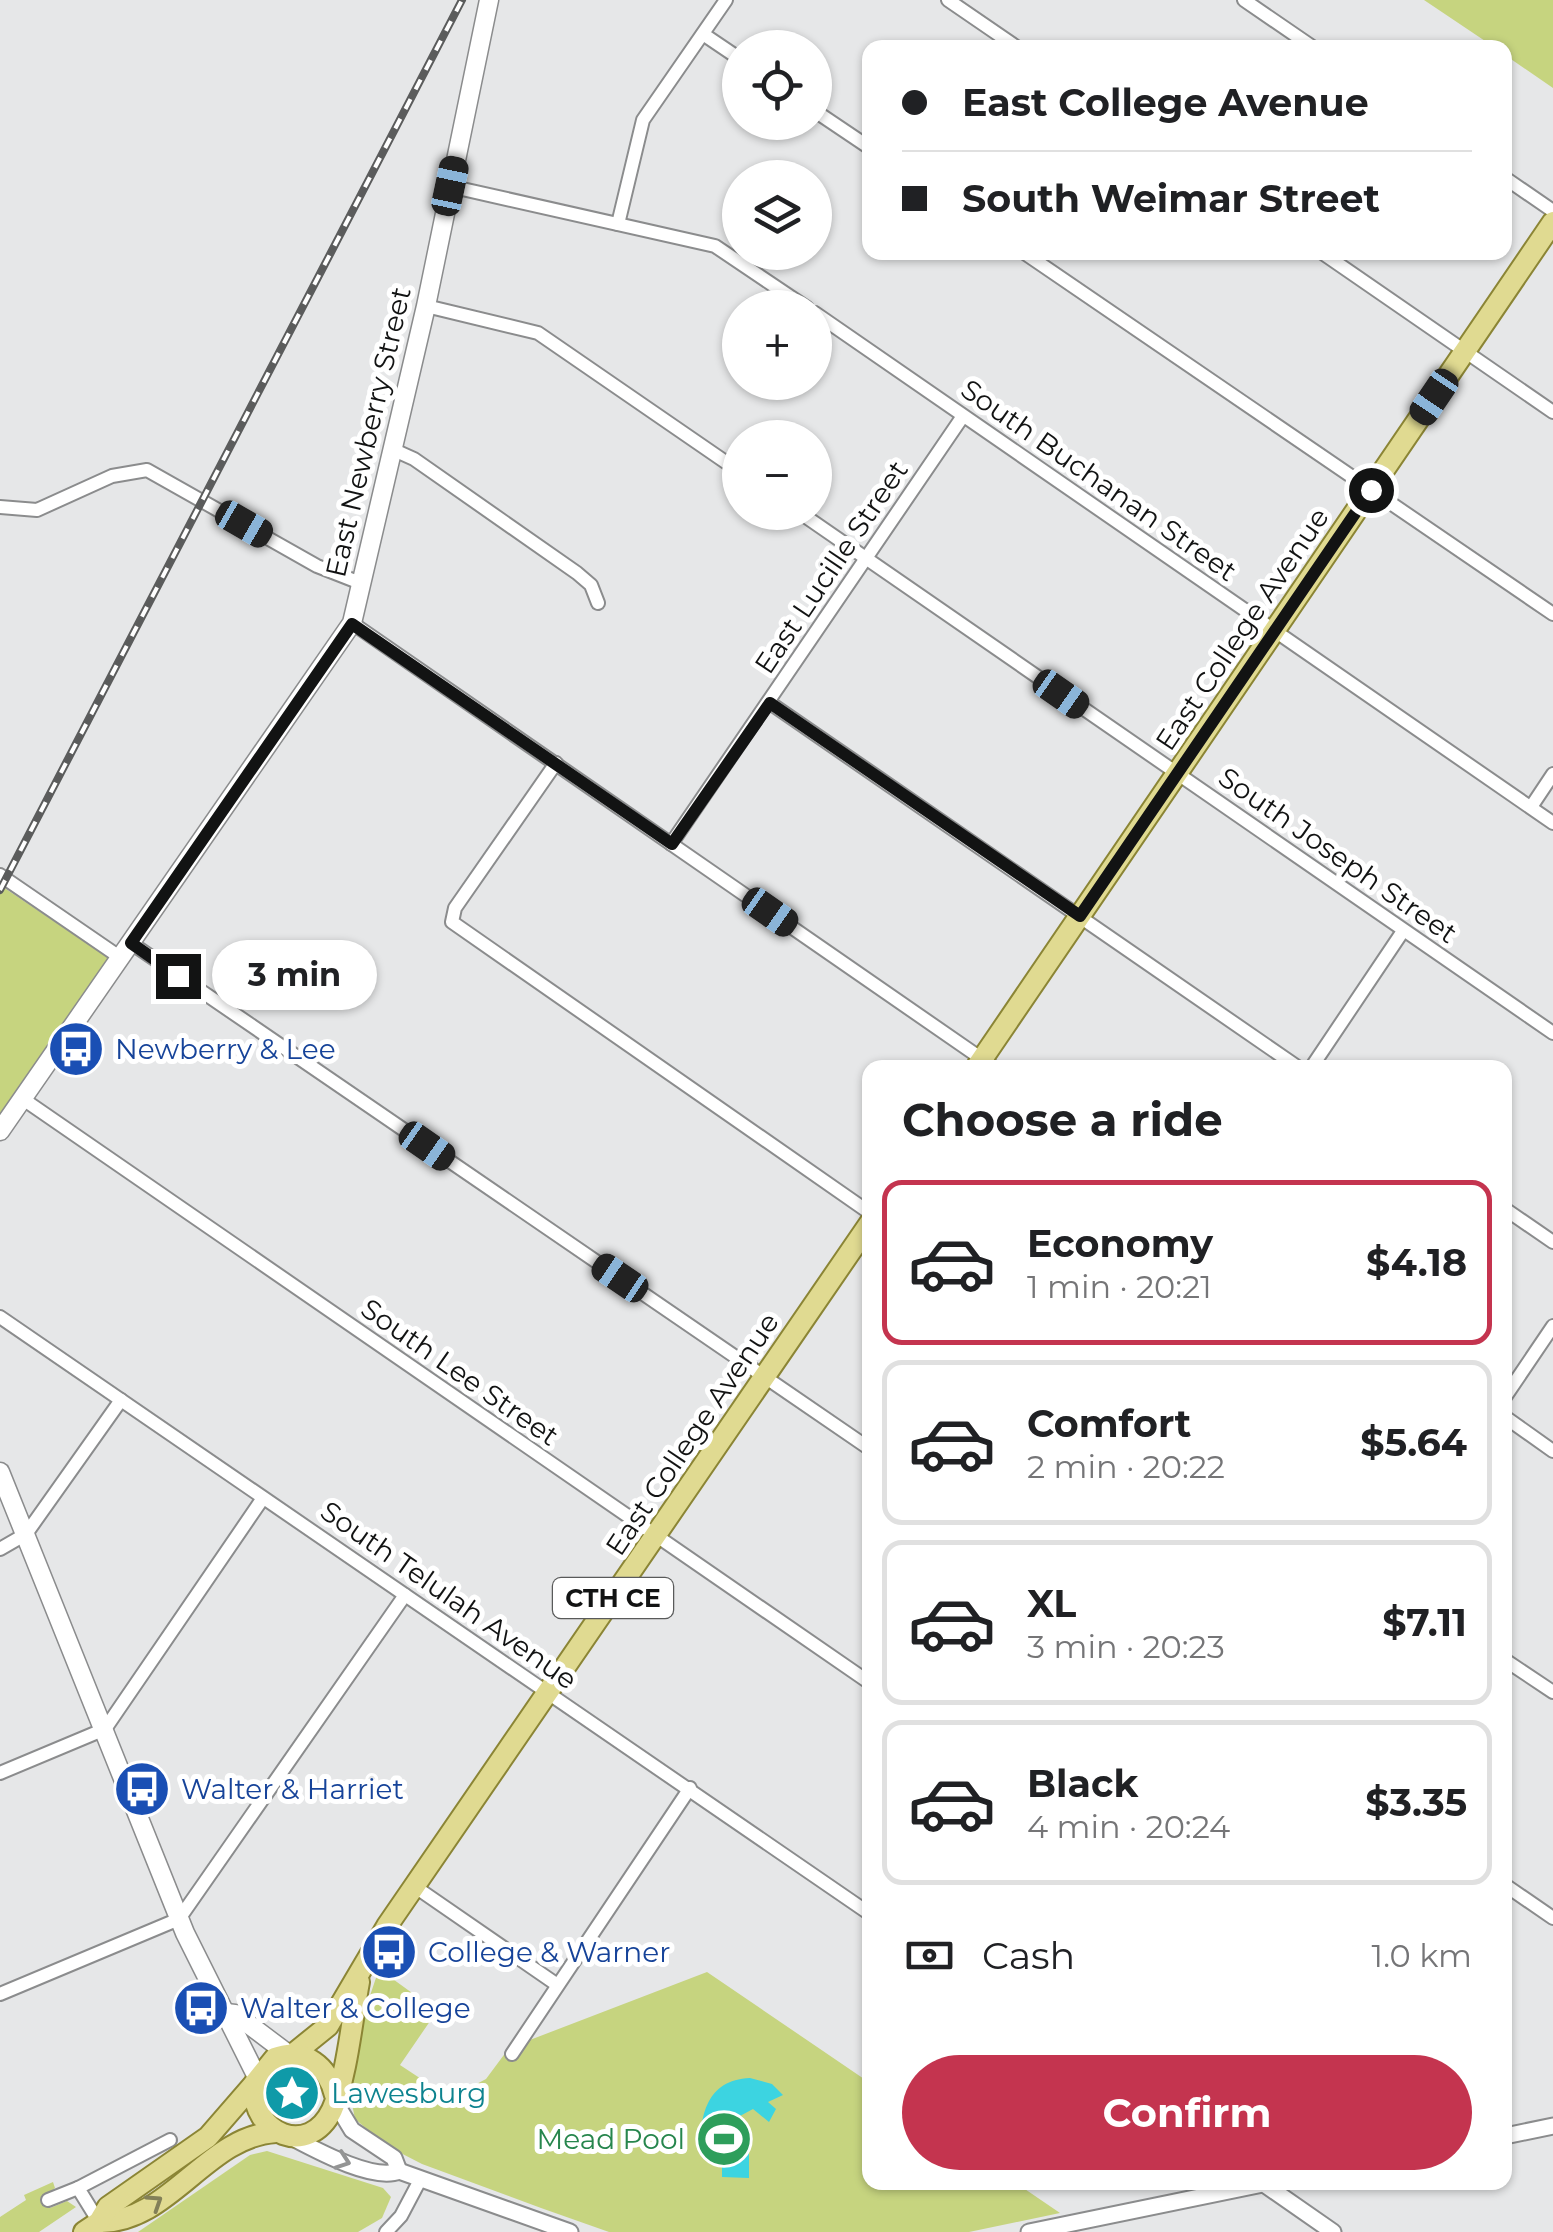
<!DOCTYPE html>
<html lang="en">
<head>
<meta charset="utf-8">
<style>
	:root { --surface:#fff; --page:#f6f6f6; --text:#202124; --muted:#757577; --line:#e0e0e0; --accent:#c4344f }
	body { margin:0; font-family:Montserrat,sans-serif; background:var(--page); color:var(--text); height:100vh; display:flex; flex-direction:column; font-size:38px; white-space:nowrap }
	* { box-sizing:border-box; margin:0 }
	p { font-size:32px; color:var(--muted) }
	.icon { flex:none; width:55px; height:55px; fill:none; stroke:currentColor; stroke-width:2; stroke-linecap:round; stroke-linejoin:round }
	.map { position:relative; flex:1; overflow:hidden }
	.drawer { position:absolute; left:862px; top:1060px; width:650px; height:1130px; display:flex; flex-direction:column; background:var(--surface); border-radius:20px; box-shadow:0 2px 8px #0004 }
	.drawer>* { flex:none }
	.banner { position:absolute; left:862px; top:40px; width:650px; height:220px; border-radius:20px; box-shadow:0 2px 8px #0004; display:grid; align-content:center; height:220px; padding:0 40px; background:var(--surface) }
	.buttons { position:absolute; left:722px; top:30px; display:grid; gap:20px }
	.buttons a { display:grid; place-items:center; width:110px; height:110px; border-radius:50%; background:var(--surface); box-shadow:0 2px 8px #0004; font-size:50px }
	.end { position:absolute; width:45px; height:45px; margin:-22px; border:12px solid #121313; background:#fff; box-shadow:0 0 0 5px #fff }
	.from { border-radius:50% }
	.bubble { position:absolute; height:70px; border-radius:35px; background:var(--surface); box-shadow:0 2px 8px #0004; font-size:32px; font-weight:700; line-height:70px; text-align:center }
	.car { position:absolute; width:30px; height:60px; margin:-30px -15px; border-radius:12px; box-shadow:0 0 8px 2px #0007; background:linear-gradient(#222 24%,#8ab4d8 0 40%,#222 0 76%,#8ab4d8 0 86%,#222 0) }
	.banner b { display:flex; align-items:center; gap:35px; height:95px; font-size:38px }
	.banner b+b { border-top:2px solid var(--line) }
	.banner i { width:25px; height:25px; background:var(--text) }
	ul { padding:0; list-style:none }
	li { display:flex; align-items:center; gap:30px; height:165px; margin:0 20px 15px; padding:0 20px; border:5px solid var(--line); border-radius:20px }
	li div { flex:1 }
	li b { display:block; font-size:38px }
	li em { font-style:normal; font-weight:700 }
	li.current { border-color:var(--accent) }
	li>.icon { width:90px; height:90px; stroke-width:1.5 }
	h2 { padding:0 40px; font-size:45px; line-height:120px }
	.pay { display:flex; align-items:center; gap:25px; height:110px; padding:0 40px; font-size:38px }
	.pay p { margin-inline-start:auto }
	.primary-button { display:flex; gap:20px; margin-top:auto; padding:20px 40px }
	.primary-button a { flex:1; height:115px; border-radius:60px; background:var(--accent); color:#fff; font-size:40px; font-weight:700; line-height:115px; text-align:center }
	.map>svg:first-child { display:block }
	.green { fill:#c6d47f }
	.water { fill:#3cd4e1 }
	.lines { fill:none; stroke-linecap:round; stroke-linejoin:round }
	.minor-casing { stroke:#8b8c8d; stroke-width:16 }
	.tertiary-casing { stroke:#8b8c8d; stroke-width:19 }
	.secondary-casing { stroke:#8b8c8d; stroke-width:21 }
	.primary-casing { stroke:#8b8535; stroke-width:24 }
	.minor { stroke:#fff; stroke-width:12 }
	.tertiary { stroke:#fff; stroke-width:15 }
	.secondary { stroke:#fff; stroke-width:18 }
	.primary { stroke:#e0da91; stroke-width:20 }
	.rail-casing { stroke:#5b5c5c; stroke-width:8 }
	.rail { stroke:#fff; stroke-width:4; stroke-dasharray:11; stroke-linecap:butt }
	.oneway { stroke:#949595 }
	.oneway2 { stroke:#838058 }
	.route { stroke:#121313; stroke-width:12 }
	.labels { text-anchor:middle; dominant-baseline:central; stroke-width:10; stroke-linejoin:round; paint-order:stroke }
	.shield { fill:#fff; stroke:#595a5a; stroke-width:2.5 }
	.shield-label { font-size:25px; font-weight:bold; fill:#121313 }
	.street-label { font-size:28px; fill:#121313; stroke:#fff }
	.transit-label { font-size:28px; fill:#164399; stroke:#fff; text-anchor:start }
	.culture-label { font-size:28px; fill:#0d838f; stroke:#fff; text-anchor:start }
	.leisure-label { font-size:28px; fill:#27864d; stroke:#fff; text-anchor:end }
</style>
</head>
<body>
<div class="map">
<svg width="1553" height="2232" viewBox="0 0 1553 2232">
	<rect width="100%" height="100%" fill="#e6e7e8"/>
	<g class="green">
		<polygon points="1424,0 1553,0 1553,88 1505,55 1505,48 1494,47"/>
		<polygon points="0,885 109,958 0,1115"/>
		<polygon points="379,1969 437,2011 400,2065 450,2098 486,2079 509,2048 707,1972 870,2083 870,2182 1016,2183 1060,2213 969,2232 609,2232 541,2208 422,2164 387,2146 355,2119 348,2084 358,2031"/>
		<circle cx="291" cy="2095" r="25"/>
		<polygon points="267,2151 383,2188 391,2197 382,2218 358,2232 138,2232 250,2155"/>
		<polygon points="53,2182 55,2188 45,2196 50,2208 67,2201 76,2207 39,2232 0,2232 0,2217 26,2200 24,2195"/>
	</g>
	<path class="water" d="M 750,2078 L 772,2084 L 783,2095 L 768,2102 L 776,2109 L 769,2122 L 753,2109 L 725,2124 L 749,2126 L 749,2178 L 722,2177 L 722,2152 L 700,2152 C 700,2116 706,2080 750,2078 Z"/>
	<g class="lines">
		<g class="minor-casing">
			<g id="minor">
				<polyline points="948,0 1018,48"/>
				<polyline points="1244,0 1314,48"/>
				<polyline points="703,34 740,59"/>
				<polyline points="815,111 870,148"/>
				<polyline points="1505,178 1553,211"/>
				<polyline points="449,186 715,246 807,308"/>
				<polyline points="618,224 643,120 726,0"/>
				<polyline points="1023,252 1553,614"/>
				<polyline points="1321,252 1553,412"/>
				<polyline points="426,306 538,333 740,472"/>
				<polyline points="815,313 1553,823"/>
				<polyline points="394,450 414,459 577,573 591,585 598,603"/>
				<polyline points="0,507 37,510 112,476 147,470 317,566 363,584"/>
				<polyline points="799,512 1553,1033"/>
				<polyline points="352,623 995,1068"/>
				<polyline points="770,703 1299,1068"/>
				<polyline points="556,763 455,908 452,922 870,1213"/>
				<polyline points="1531,807 1553,774"/>
				<polyline points="671,844 963,416"/>
				<polyline points="0,875 121,958"/>
				<polyline points="131,943 870,1449"/>
				<polyline points="1311,1068 1403,931"/>
				<polyline points="23,1099 870,1683"/>
				<polyline points="1505,1209 1553,1242"/>
				<polyline points="0,1317 870,1914"/>
				<polyline points="1505,1397 1553,1326"/>
				<polyline points="1505,1417 1553,1451"/>
				<polyline points="0,1549 26,1534 121,1400"/>
				<polyline points="1505,1660 1553,1692"/>
				<polyline points="0,1773 105,1729 263,1498"/>
				<polyline points="1505,1885 1553,1918"/>
				<polyline points="414,1886 556,1984"/>
				<polyline points="0,1994 179,1919 405,1595"/>
				<polyline points="512,2054 690,1788"/>
				<polyline points="48,2200 78,2188"/>
				<polyline points="99,2222 78,2188 170,2140"/>
				<polyline points="386,2232 401,2216 420,2180"/>
			</g>
		</g>
		<g class="tertiary-casing">
			<g id="tertiary">
				<polyline points="335,2102 352,2130 394,2158 399,2171"/>
				<path d="M 289,2136 C 314,2149 373,2182 399,2171 L 570,2232"/>
				<polyline points="1505,2136 1553,2126"/>
				<polyline points="1264,2184 1333,2232"/>
				<polyline points="1029,2232 1272,2182"/>
			</g>
		</g>
		<g class="secondary-casing">
			<g id="secondary">
				<polyline points="0,1131 352,623 426,306 489,0"/>
				<polyline points="0,1472 185,1933 257,2077"/>
				<polyline points="226,2013 235,2014 288,2054"/>
			</g>
		</g>
		<g class="primary-casing">
			<g id="primary">
				<polyline points="976,1068 1553,222"/>
				<polyline points="292,2055 328,2026 387,1926 870,1223"/>
				<path d="M 335,2095 C 328,2067 305,2047 275,2058 L 254,2084 C 251,2135 309,2158 332,2110 C 347,2077 352,2019 359,1982"/>
				<path d="M 99,2222 C 170,2223 206,2136 276,2132"/>
				<polyline points="84,2232 99,2222 108,2207 208,2137 254,2084"/>
			</g>
		</g>
		<use href="#minor" class="minor"/>
		<use href="#tertiary" class="tertiary"/>
		<use href="#secondary" class="secondary"/>
		<use href="#primary" class="primary"/>
		<g class="rail-casing">
			<polyline id="rail" points="0,890 462,0"/>
		</g>
		<use href="#rail" class="rail"/>
	</g>
	<defs><path id="oneway-chevron" d="M-2-3.5L2.5 0L-2 3.5" fill="none" stroke-width="1.6" stroke-linecap="round" stroke-linejoin="round" transform="scale(2.5)"/></defs>
	<use class="oneway" href="#oneway-chevron" transform="translate(343 2161) rotate(19)"/>
	<use class="oneway2" href="#oneway-chevron" transform="translate(155 2202) rotate(-33)"/>
	<g class="lines">
		<polyline class="route" points="178,976 131,943 352,624 672,844 770,703 1080,916 1371,490"/>
	</g>
	<defs>
		<g id="bus-disc" transform="scale(2.875)"><circle r="9.5" fill="#1a4fb4" stroke="#fff"/><path d="M-5-6H5V4H4V6H2V4H-2V6H-4V4H-5ZM-3.5-4V0h7V-4ZM-3.5 1.2v1.5H-2V1.2ZM2 1.2v1.5H3.5V1.2Z" fill="#fff"/></g>
		<g id="sight-disc" transform="scale(2.875)"><circle r="9.5" fill="#0f9aa8" stroke="#fff"/><path d="M0-6L1.8-2.2L6-1.7L2.9 1.2L3.7 5.4L0 3.3L-3.7 5.4L-2.9 1.2L-6-1.7L-1.8-2.2Z" fill="#fff"/></g>
		<g id="stadium-disc" transform="scale(2.875)"><circle r="9.5" fill="#2e9e5b" stroke="#fff"/><path d="M0-5a6.5 5 0 1 0 0 10a6.5 5 0 1 0 0-10ZM-3.5-1.8h7v3.6h-7Z" fill="#fff"/></g>
	</defs>
	<g fill-rule="evenodd">
		<use href="#bus-disc" x="76" y="1049"/>
		<use href="#bus-disc" x="142" y="1789"/>
		<use href="#bus-disc" x="389" y="1952"/>
		<use href="#bus-disc" x="201" y="2008"/>
		<use href="#sight-disc" x="292" y="2093"/>
		<use href="#stadium-disc" x="724" y="2139"/>
	</g>
	<g class="labels">
		<rect class="shield" x="553" y="1578" width="120" height="40" rx="8"/>
		<g class="shield-label">
			<text x="613" y="1598">CTH CE</text>
		</g>
		<g class="street-label">
			<text transform="translate(368 432) rotate(-77)">East Newberry Street</text>
			<text transform="translate(1099 480) rotate(35)">South Buchanan Street</text>
			<text transform="translate(831 567) rotate(-56)">East Lucille Street</text>
			<text transform="translate(1242 629) rotate(-56)">East College Avenue</text>
			<text transform="translate(1338 855) rotate(35)">South Joseph Street</text>
			<text transform="translate(460 1372) rotate(35)">South Lee Street</text>
			<text transform="translate(692 1434) rotate(-56)">East College Avenue</text>
			<text transform="translate(449 1595) rotate(35)">South Telulah Avenue</text>
		</g>
		<g class="transit-label">
			<text x="115" y="1049">Newberry &amp; Lee</text>
			<text x="181" y="1789">Walter &amp; Harriet</text>
			<text x="428" y="1952">College &amp; Warner</text>
			<text x="240" y="2008">Walter &amp; College</text>
		</g>
		<g class="culture-label">
			<text x="331" y="2093">Lawesburg</text>
		</g>
		<g class="leisure-label">
			<text x="685" y="2139">Mead Pool</text>
		</g>
	</g>
</svg>
<div class="buttons">
<a><svg class="icon" aria-label="locate" viewBox="0 0 24 24"><circle cx="12" cy="12" r="6"/><path d="M12 2v4M12 18v4M2 12h4M18 12h4"/></svg></a>
<a><svg class="icon" aria-label="layers" viewBox="0 0 24 24"><path d="M12 4l9 5-9 5-9-5zM3 14l9 5 9-5"/></svg></a>
<a>+</a>
<a>−</a>
</div>
<i class="end from" style="left:1371px;top:490px"></i>
<i class="end" style="left:178px;top:976px"></i>
<div class="bubble" style="left:212px;top:940px;width:165px">3 min</div>
<i class="car" style="left:450px;top:186px;rotate:12deg"></i>
<i class="car" style="left:1434px;top:397px;rotate:214deg"></i>
<i class="car" style="left:244px;top:524px;rotate:120deg"></i>
<i class="car" style="left:1061px;top:694px;rotate:125deg"></i>
<i class="car" style="left:770px;top:912px;rotate:125deg"></i>
<i class="car" style="left:427px;top:1146px;rotate:125deg"></i>
<i class="car" style="left:620px;top:1278px;rotate:304deg"></i>
<div class="banner">
<b><i class="from"></i>East College Avenue</b>
<b><i></i>South Weimar Street</b>
</div>
<section class="drawer">
<h2>Choose a ride</h2>
<ul>
<li class="current"><svg class="icon" aria-label="car" viewBox="0 0 24 24"><path d="M5 17H2v-5l4-1 3-4h7l3 4 3 1v5h-3M9 17h6M6 11h13"/><circle cx="7" cy="17" r="2"/><circle cx="17" cy="17" r="2"/></svg><div><b>Economy</b><p>1 min · 20:21</p></div><em>$4.18</em></li>
<li><svg class="icon" aria-label="car" viewBox="0 0 24 24"><path d="M5 17H2v-5l4-1 3-4h7l3 4 3 1v5h-3M9 17h6M6 11h13"/><circle cx="7" cy="17" r="2"/><circle cx="17" cy="17" r="2"/></svg><div><b>Comfort</b><p>2 min · 20:22</p></div><em>$5.64</em></li>
<li><svg class="icon" aria-label="car" viewBox="0 0 24 24"><path d="M5 17H2v-5l4-1 3-4h7l3 4 3 1v5h-3M9 17h6M6 11h13"/><circle cx="7" cy="17" r="2"/><circle cx="17" cy="17" r="2"/></svg><div><b>XL</b><p>3 min · 20:23</p></div><em>$7.11</em></li>
<li><svg class="icon" aria-label="car" viewBox="0 0 24 24"><path d="M5 17H2v-5l4-1 3-4h7l3 4 3 1v5h-3M9 17h6M6 11h13"/><circle cx="7" cy="17" r="2"/><circle cx="17" cy="17" r="2"/></svg><div><b>Black</b><p>4 min · 20:24</p></div><em>$3.35</em></li>
</ul>
<div class="pay"><svg class="icon" aria-label="cash" viewBox="0 0 24 24"><path d="M3 7h18v10H3z"/><circle cx="12" cy="12" r="2"/></svg>Cash<p>1.0 km</p></div>
<div class="primary-button"><a>Confirm</a></div>
</section>
</div>
</body>
</html>
